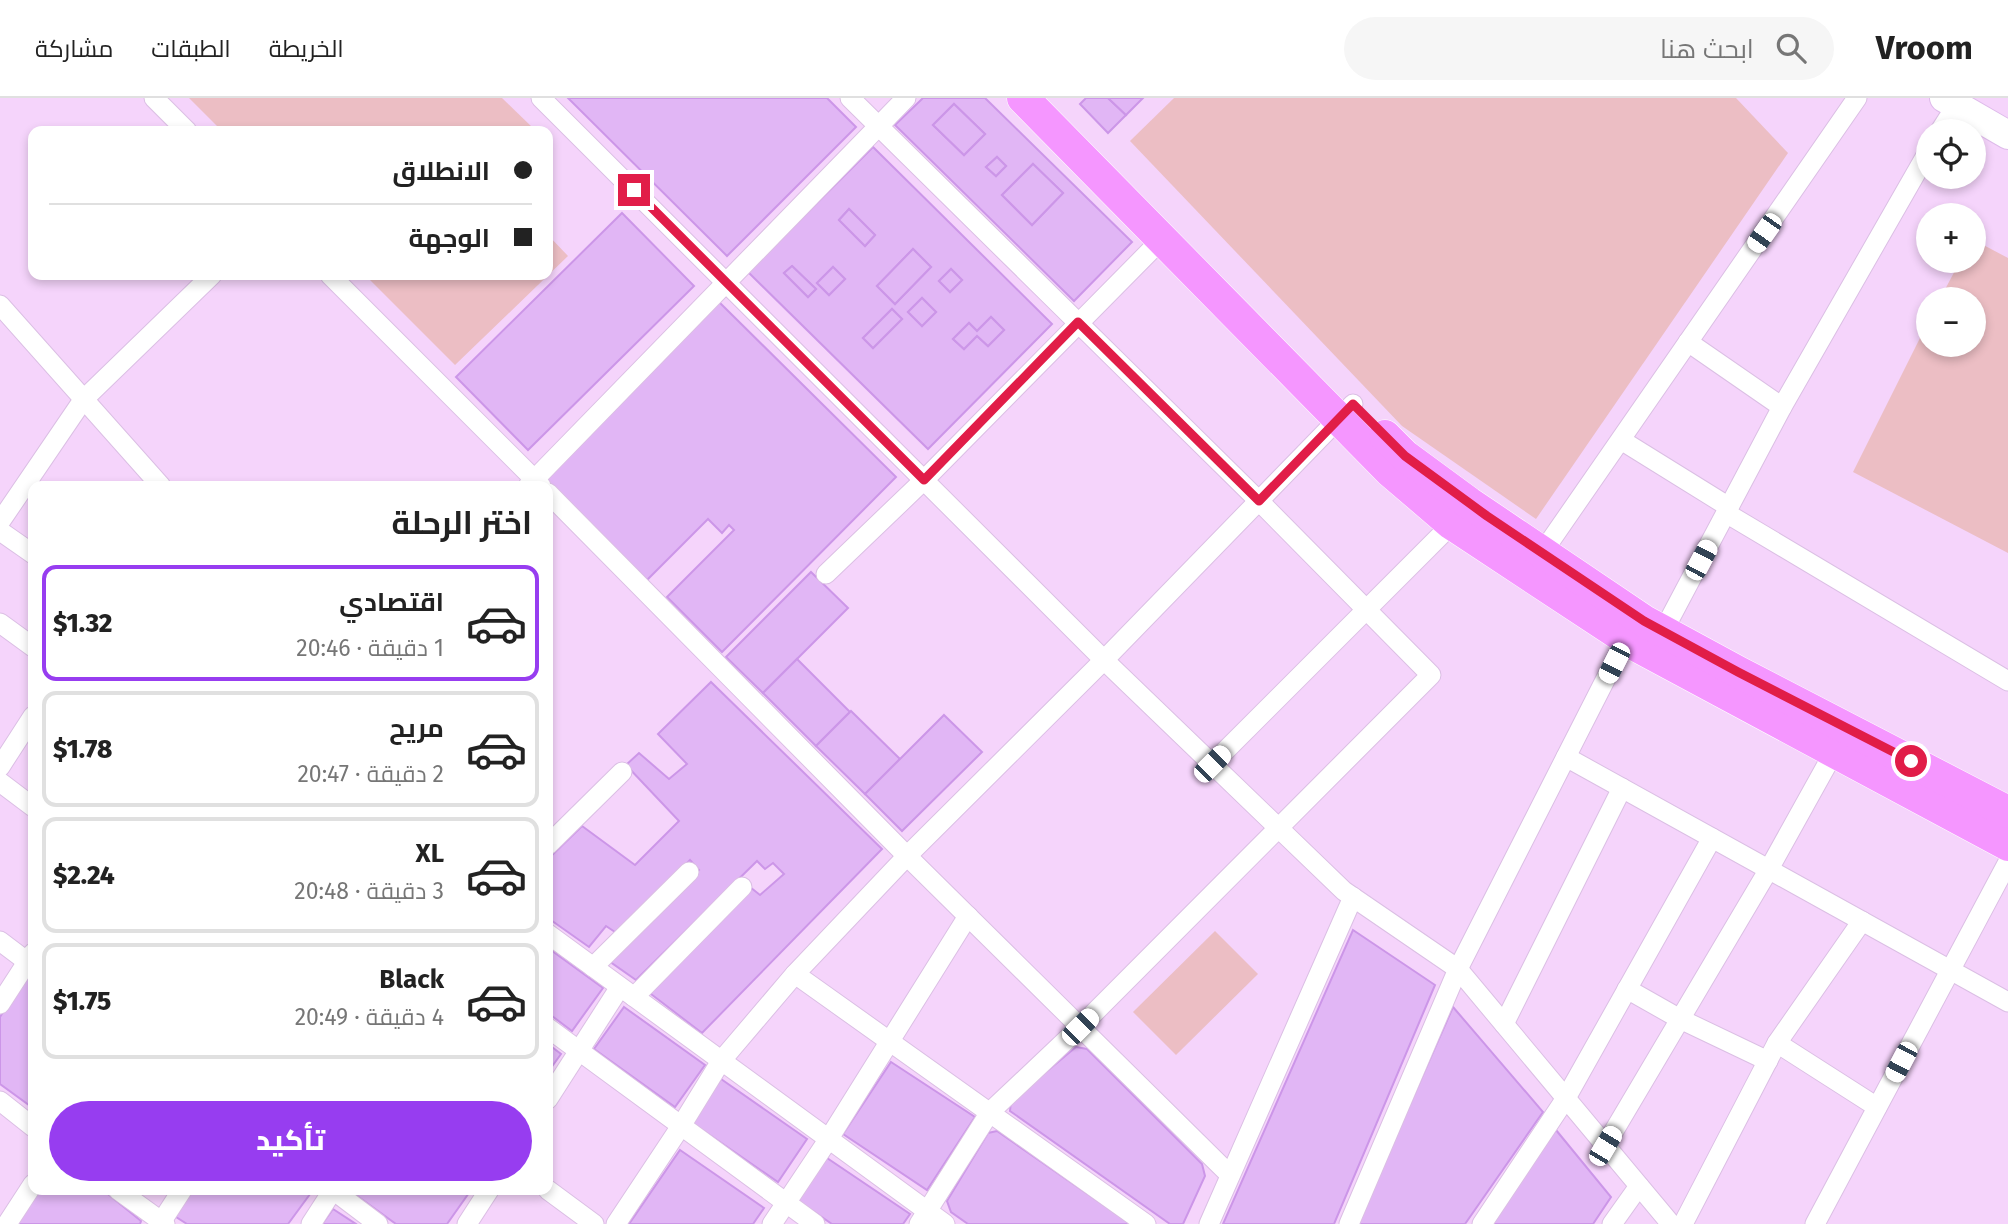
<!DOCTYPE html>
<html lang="ar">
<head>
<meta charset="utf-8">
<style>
	:root { --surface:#fff; --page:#f6f6f6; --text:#222; --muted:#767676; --line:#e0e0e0; --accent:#973df0 }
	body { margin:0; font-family:"Fira Sans",Cairo,sans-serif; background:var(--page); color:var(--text); direction:rtl; height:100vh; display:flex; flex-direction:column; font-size:26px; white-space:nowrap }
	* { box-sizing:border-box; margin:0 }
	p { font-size:23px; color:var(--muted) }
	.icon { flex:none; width:38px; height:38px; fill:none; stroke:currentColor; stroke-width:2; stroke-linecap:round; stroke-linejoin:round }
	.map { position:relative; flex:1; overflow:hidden; direction:ltr }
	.panel { position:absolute; left:28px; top:383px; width:525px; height:714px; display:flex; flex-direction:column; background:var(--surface); border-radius:14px; box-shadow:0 4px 10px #0003; direction:rtl }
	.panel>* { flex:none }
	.hud { position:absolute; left:28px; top:28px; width:525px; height:154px; border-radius:14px; box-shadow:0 4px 10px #0003; direction:rtl; display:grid; align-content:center; height:154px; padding:0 21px; background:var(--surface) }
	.fabs { position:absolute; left:1916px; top:21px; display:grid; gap:14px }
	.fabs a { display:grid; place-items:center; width:70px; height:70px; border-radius:50%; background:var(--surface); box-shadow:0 4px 10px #0003; font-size:35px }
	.end { position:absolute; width:32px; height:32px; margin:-16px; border:9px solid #e11d48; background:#fff; box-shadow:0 0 0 4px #fff }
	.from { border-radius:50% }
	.car { position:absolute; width:21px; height:42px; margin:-21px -10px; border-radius:9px; box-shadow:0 0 5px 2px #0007; background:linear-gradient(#fff 24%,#345 0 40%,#fff 0 76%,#345 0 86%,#fff 0) }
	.hud b { display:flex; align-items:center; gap:24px; height:66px; font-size:26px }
	.hud b+b { border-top:2px solid var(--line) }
	.hud i { width:18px; height:18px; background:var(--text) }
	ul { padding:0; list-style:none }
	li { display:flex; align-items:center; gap:21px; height:116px; margin:0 14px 10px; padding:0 7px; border:4px solid var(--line); border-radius:14px }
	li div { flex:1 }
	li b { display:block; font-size:26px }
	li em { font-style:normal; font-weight:800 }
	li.active { border-color:var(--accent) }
	li>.icon { width:63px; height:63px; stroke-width:1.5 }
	h2 { padding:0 21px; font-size:32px; line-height:84px }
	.cta { display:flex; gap:14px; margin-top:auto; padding:14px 21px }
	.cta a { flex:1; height:80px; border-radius:42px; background:var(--accent); color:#fff; font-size:28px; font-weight:800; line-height:80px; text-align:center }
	header { display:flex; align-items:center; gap:42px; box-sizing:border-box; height:98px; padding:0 35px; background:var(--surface); border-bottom:2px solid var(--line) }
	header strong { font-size:33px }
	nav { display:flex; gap:38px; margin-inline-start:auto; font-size:24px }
	.search { width:490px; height:63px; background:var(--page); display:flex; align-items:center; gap:18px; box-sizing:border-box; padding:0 24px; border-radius:38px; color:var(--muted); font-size:26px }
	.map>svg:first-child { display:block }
	.residential { fill:#f5d4fb; fill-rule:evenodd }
	.green { fill:#ecbec4 }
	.building { fill:#e1b6f5; stroke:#cc96e8; stroke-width:2; fill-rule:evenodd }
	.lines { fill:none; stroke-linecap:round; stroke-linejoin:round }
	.minor-casing { stroke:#dbbfe4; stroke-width:21 }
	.secondary-casing { stroke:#debbea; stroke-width:30 }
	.primary-casing { stroke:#fff; stroke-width:33 }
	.minor { stroke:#fff; stroke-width:19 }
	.secondary { stroke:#fff; stroke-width:28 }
	.primary { stroke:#f596ff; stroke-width:32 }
	.route { stroke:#e11d48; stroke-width:9 }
</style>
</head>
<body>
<header>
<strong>Vroom</strong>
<div class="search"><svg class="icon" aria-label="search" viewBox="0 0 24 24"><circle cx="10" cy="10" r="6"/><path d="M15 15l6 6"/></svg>ابحث هنا</div>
<nav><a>الخريطة</a><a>الطبقات</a><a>مشاركة</a></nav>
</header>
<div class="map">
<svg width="2008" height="1126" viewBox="0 0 2008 1126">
	<rect width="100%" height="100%" fill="#fae0fe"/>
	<path class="residential" d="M 0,0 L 2008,0 L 2008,1126 L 0,1126 ZM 33,33 L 548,33 L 548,177 L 33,177 ZM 1928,33 L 1974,33 L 1974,79 L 1928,79 ZM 1928,117 L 1974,117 L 1974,163 L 1928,163 ZM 1928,201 L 1974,201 L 1974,247 L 1928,247 ZM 33,388 L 548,388 L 548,1092 L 33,1092 Z"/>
	<g class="green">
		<polygon points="189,0 502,0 534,31 532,33 222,33"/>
		<polygon points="1174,0 1736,0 1788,55 1536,421 1402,328 1130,43"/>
		<polygon points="548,137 568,158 455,267 365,177 548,177"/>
		<polygon points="1974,142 2008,160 2008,455 1853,374 1928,224 1928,247 1974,247 1974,201 1940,201 1960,163 1974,163"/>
		<polygon points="1215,833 1258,876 1176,957 1133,914"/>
	</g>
	<g class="building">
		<polygon points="568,0 827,0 856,29 727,158"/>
		<path d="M 923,0 L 985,0 L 1132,144 L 1074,203 L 895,27 ZM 954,6 L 985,36 L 964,57 L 933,27 ZM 997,59 L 1006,68 L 996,78 L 986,69 ZM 1033,66 L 1063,95 L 1032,127 L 1002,97 Z"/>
		<polygon points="1086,0 1108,0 1126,17 1108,35 1080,6"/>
		<polygon points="1108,0 1143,0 1126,17"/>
		<polygon points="954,6 985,36 964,57 933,27"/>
		<path d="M 873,49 L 1052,226 L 928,351 L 748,174 ZM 849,111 L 875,137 L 865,148 L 839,122 ZM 913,151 L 931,169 L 895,206 L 877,188 ZM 792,168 L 816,191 L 808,199 L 784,175 ZM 833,169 L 845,181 L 829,197 L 817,185 ZM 951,171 L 962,182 L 950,194 L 939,183 ZM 922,200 L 936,214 L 922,228 L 908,214 ZM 892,211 L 902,221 L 873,250 L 863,240 ZM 991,219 L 1004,232 L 988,248 L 977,238 L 964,251 L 953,241 L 969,225 L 977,233 Z"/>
		<polygon points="997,59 1006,68 996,78 986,69"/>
		<polygon points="1033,66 1063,95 1032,127 1002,97"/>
		<polygon points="849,111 875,137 865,148 839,122"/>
		<polygon points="622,115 694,188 528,352 456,279"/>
		<polygon points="913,151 931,169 895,206 877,188"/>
		<polygon points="792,168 816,191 808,199 784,175"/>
		<polygon points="833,169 845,181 829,197 817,185"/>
		<polygon points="951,171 962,182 950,194 939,183"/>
		<polygon points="922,200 936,214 922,228 908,214"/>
		<polygon points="718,203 896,379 722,554 667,499 734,432 729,427 722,435 708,421 647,482 543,379"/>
		<polygon points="892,211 902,221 873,250 863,240"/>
		<polygon points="991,219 1004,232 988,248 977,238 964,251 953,241 969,225 977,233"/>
		<polygon points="811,474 848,510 763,595 726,559"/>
		<polygon points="797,561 850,614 816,648 763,595"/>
		<polygon points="711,584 882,751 702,935 647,893 750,789 760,797 784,776 773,765 765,771 757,763 636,882 609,863 699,772 690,762 618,836 606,828 589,849 548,820 548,761 582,728 635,767 679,723 626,667 639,655 669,681 687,666 658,636"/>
		<polygon points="851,613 900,661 865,696 816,648"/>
		<polygon points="944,617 982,654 902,733 865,696"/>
		<polygon points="1353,832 1435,887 1334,1126 1223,1126"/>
		<polygon points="548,850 603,890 572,933 548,915"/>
		<polygon points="27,875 33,880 33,1010 0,986 0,919"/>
		<polygon points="624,909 705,967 675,1009 594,951"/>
		<polygon points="1453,909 1543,1014 1465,1126 1357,1126"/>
		<polygon points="548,946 561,956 548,974"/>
		<polygon points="1076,949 1087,951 1202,1066 1205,1078 1183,1126 1170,1126 1010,1013 1011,1003"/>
		<polygon points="891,964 975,1019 927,1092 843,1036"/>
		<polygon points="721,981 807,1041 778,1084 691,1024"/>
		<polygon points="1556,1032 1611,1099 1593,1126 1490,1126"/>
		<polygon points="997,1033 1131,1126 968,1126 951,1114 947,1103 988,1035"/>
		<polygon points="680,1052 764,1110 753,1126 629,1126"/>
		<polygon points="827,1060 910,1116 903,1126 832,1126 797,1102"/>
		<polygon points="37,1092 103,1092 141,1123 140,1126 16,1126"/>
		<polygon points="191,1092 313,1092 288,1126 187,1126 173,1117"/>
		<polygon points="349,1092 471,1092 447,1126 396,1126"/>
		<polygon points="333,1111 356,1126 322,1126"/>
	</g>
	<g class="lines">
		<g class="minor-casing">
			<g id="minor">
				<polyline points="154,0 187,33"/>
				<polyline points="541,0 1104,562 1344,793 1458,871 1671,1126"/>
				<polyline points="850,0 1259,403 1431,577 1080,929 990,1014 919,1126"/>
				<polyline points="1940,33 1961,0"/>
				<polyline points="330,177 541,388"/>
				<polyline points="0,207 161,388"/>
				<polyline points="1688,244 1782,309"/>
				<polyline points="1621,342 1729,409"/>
				<polyline points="528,388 906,0"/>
				<polyline points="548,395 907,758 1230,1077"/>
				<polyline points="1726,415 2008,583"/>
				<polyline points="0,424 83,302 212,177"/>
				<polyline points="0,433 33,456"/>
				<polyline points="1542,455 1857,0"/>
				<polyline points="826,476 924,382 1162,141"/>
				<polyline points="0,525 33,549"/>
				<polyline points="1658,543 1782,309 1928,54"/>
				<polyline points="1566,659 2008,904"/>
				<polyline points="1212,666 1452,426"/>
				<polyline points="0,669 33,618"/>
				<polyline points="0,684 33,709"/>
				<polyline points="548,747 622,674"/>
				<polyline points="548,836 945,1126"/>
				<polyline points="0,843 33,868"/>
				<polyline points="593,869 689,774"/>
				<polyline points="795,876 1146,1126"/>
				<polyline points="1627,891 1680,921 1768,963"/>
				<polyline points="634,899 742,789"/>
				<polyline points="0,906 33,855"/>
				<polyline points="1504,926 1622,690"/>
				<polyline points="548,930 815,1126"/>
				<polyline points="1777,945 1877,1009"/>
				<polyline points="548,1001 620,889"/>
				<polyline points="0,1003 33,1029"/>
				<polyline points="1605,1048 1769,771 1834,654"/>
				<polyline points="118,1092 165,1126"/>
				<polyline points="333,1092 378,1126"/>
				<polyline points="548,1092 594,1126"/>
				<polyline points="7,1126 33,1086"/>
				<polyline points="160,1126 182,1092"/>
				<polyline points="311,1126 333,1092"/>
				<polyline points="467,1126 489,1092"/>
				<polyline points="616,1126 681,1028 721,963 795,876 907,758 1104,562 1353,306"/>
				<polyline points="772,1126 828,1042 968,818"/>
				<polyline points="1209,1126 1353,799"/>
				<polyline points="1349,1126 1458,871 1626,541"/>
				<polyline points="1482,1126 1566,1000 1712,740"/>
				<polyline points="1612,1126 1639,1088"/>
				<polyline points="1683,1126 1777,945 1862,823"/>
				<polyline points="1815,1126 2008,764"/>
			</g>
		</g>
		<g class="secondary-casing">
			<polyline id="secondary" points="1944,0 2008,37"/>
		</g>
		<g class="primary-casing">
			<g id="primary">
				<polyline points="1023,0 1390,373 1452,426 1637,548 2008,747"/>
				<polyline points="1385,338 1405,358 1469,405 1644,523 1738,574 2008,714"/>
			</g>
		</g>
		<use href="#minor" class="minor"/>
		<use href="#secondary" class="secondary"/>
		<use href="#primary" class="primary"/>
	</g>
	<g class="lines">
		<polyline class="route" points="634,92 924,382 1078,224 1259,403 1353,306 1405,358 1487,418 1644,523 1738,574 1911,663"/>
	</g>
</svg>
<div class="fabs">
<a><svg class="icon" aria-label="locate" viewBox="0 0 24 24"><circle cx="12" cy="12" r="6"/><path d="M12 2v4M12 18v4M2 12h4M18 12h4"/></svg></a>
<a>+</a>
<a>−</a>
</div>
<i class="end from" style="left:1911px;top:663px"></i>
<i class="end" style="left:634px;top:92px"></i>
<i class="car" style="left:1764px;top:135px;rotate:215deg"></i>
<i class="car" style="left:1701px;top:462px;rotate:28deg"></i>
<i class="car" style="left:1614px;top:565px;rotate:207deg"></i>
<i class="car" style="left:1212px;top:666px;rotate:45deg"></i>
<i class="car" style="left:1080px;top:929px;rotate:45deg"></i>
<i class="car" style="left:1901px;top:964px;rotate:208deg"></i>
<i class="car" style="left:1605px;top:1048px;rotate:31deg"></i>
<div class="hud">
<b><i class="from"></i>الانطلاق</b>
<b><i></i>الوجهة</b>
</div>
<section class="panel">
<h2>اختر الرحلة</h2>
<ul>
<li class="active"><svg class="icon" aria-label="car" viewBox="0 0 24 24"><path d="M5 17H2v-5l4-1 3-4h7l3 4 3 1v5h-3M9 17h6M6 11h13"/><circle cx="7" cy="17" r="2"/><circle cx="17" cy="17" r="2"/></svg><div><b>اقتصادي</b><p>1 دقيقة · 20:46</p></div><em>$1.32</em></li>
<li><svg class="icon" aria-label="car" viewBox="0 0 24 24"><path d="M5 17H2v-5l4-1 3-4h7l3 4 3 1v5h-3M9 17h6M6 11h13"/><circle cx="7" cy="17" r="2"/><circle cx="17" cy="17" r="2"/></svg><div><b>مريح</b><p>2 دقيقة · 20:47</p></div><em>$1.78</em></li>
<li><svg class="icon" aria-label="car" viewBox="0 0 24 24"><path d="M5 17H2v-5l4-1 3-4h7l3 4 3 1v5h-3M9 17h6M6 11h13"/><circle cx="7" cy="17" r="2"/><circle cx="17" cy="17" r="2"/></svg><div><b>XL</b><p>3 دقيقة · 20:48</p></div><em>$2.24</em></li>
<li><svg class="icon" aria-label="car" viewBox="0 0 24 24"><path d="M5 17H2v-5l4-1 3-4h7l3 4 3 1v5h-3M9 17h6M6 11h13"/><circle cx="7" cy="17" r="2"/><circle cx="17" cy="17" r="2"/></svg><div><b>Black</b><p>4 دقيقة · 20:49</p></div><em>$1.75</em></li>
</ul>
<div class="cta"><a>تأكيد</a></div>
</section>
</div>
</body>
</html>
